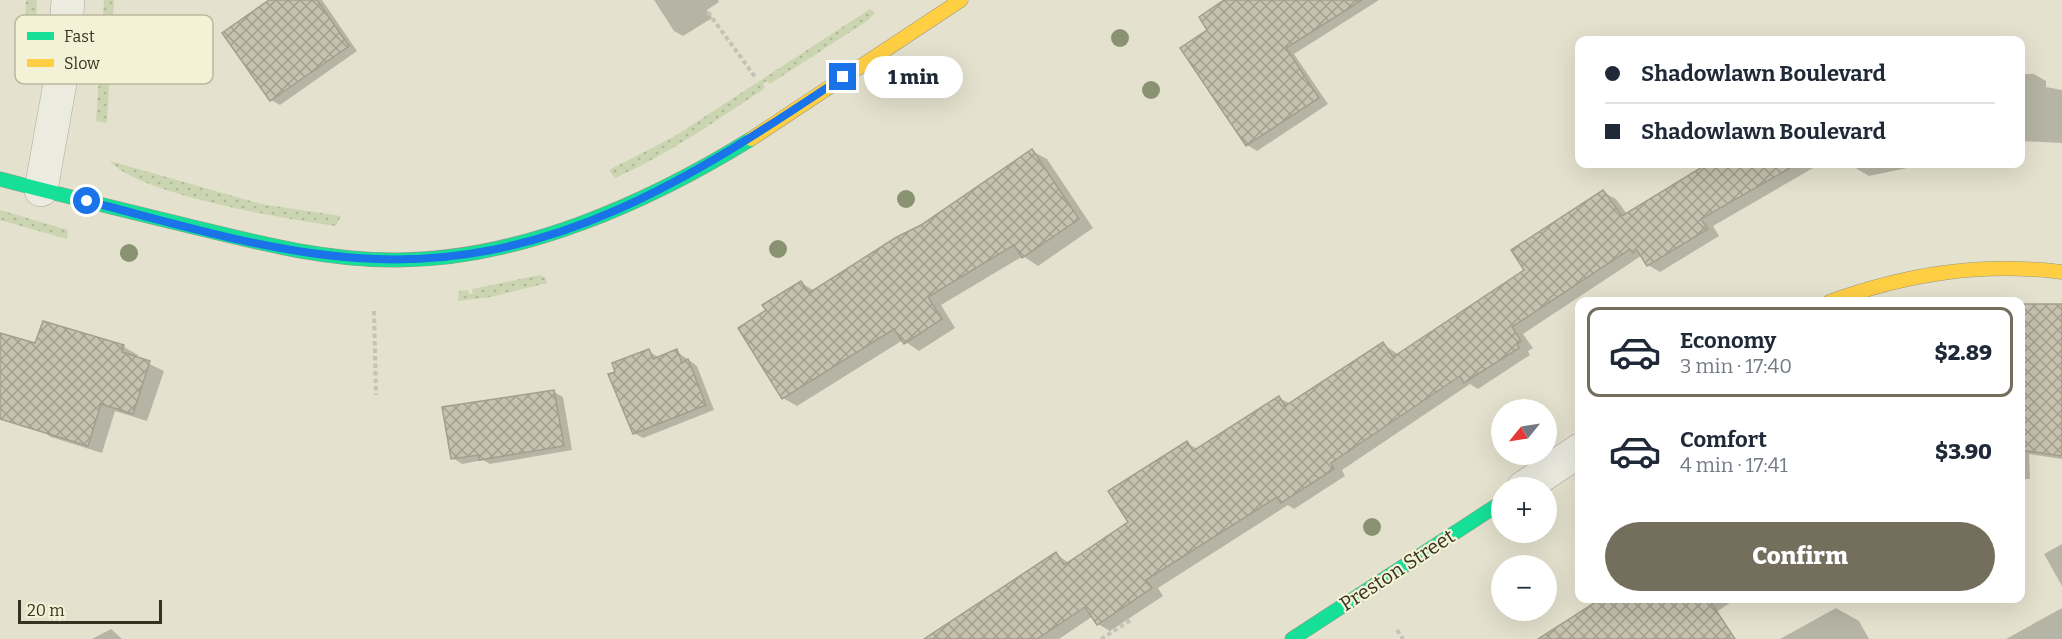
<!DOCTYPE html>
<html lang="en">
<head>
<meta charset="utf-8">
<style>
	:root { --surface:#fff; --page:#f6f6f7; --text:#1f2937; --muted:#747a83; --line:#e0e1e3; --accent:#746f5d }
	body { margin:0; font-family:Bitter,serif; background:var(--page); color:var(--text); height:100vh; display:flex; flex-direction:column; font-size:22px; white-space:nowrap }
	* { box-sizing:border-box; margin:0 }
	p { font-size:20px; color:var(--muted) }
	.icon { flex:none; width:33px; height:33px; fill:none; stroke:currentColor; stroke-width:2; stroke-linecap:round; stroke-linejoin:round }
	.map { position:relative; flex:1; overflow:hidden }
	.drawer { position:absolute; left:1575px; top:297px; width:450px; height:306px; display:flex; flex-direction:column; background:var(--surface); border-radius:12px; box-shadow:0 6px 24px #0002 }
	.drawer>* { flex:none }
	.guide { position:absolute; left:1575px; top:36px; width:450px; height:132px; border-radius:12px; box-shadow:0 6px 24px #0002; display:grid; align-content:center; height:132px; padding:0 30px; background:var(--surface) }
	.needle { width:39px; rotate:240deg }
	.tools { position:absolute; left:1491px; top:399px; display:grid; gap:12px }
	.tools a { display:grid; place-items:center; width:66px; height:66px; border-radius:50%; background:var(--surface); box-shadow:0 6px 24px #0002; font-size:30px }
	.scale { position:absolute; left:18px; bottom:15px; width:144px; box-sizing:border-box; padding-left:6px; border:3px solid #383120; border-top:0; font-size:16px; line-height:21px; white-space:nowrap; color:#383120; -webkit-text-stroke:4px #f4f2d6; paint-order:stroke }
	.end { position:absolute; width:27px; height:27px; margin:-14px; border:8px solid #1a73e8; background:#fff; box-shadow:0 0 0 3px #fff }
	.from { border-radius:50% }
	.bubble { position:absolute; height:42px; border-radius:21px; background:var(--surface); box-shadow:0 6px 24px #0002; font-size:20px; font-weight:800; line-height:42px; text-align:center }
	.guide b { display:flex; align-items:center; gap:21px; height:57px; font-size:22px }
	.guide b+b { border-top:2px solid var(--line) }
	.guide i { width:15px; height:15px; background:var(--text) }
	ul { padding:10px 0 0; list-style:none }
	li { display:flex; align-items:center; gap:18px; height:90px; margin:0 12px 9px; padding:0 18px; border:3px solid transparent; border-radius:12px }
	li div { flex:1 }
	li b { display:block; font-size:22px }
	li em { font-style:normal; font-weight:800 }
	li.current { border-color:var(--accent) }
	li>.icon { width:54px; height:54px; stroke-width:1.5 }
	.action { display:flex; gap:12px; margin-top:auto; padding:12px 30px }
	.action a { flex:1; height:69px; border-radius:36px; background:var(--accent); color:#fff; font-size:24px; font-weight:800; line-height:69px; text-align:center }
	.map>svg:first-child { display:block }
	.grass { fill:url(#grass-dots) }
	.shadow { fill:#0003 }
	.building { fill:url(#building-cross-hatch); stroke:#a49e8e; stroke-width:1.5 }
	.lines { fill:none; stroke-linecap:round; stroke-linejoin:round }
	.street-casing { stroke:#a9a798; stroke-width:34 }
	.fast-casing { stroke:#999687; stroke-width:15 }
	.slow-casing { stroke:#999687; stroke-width:15 }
	.path { stroke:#c5c3b6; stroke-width:4; stroke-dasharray:4.5 3; stroke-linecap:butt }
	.street { stroke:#ecebe0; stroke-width:33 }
	.fast { stroke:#16e098; stroke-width:14 }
	.slow { stroke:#ffcf43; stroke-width:14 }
	.tree { fill:#899372 }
	.route { stroke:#1a73e8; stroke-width:8 }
	.labels { text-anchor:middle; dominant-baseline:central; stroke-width:4.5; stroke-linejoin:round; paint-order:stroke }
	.street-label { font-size:20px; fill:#383120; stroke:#f4f2d6 }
	.key { fill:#f4f2d6; stroke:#bcb89f; stroke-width:1.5 }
	.key-label { font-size:16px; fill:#383120 }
</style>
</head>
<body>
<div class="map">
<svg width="2062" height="639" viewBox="0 0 2062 639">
	<defs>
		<pattern id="grass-dots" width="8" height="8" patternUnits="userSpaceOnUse" patternTransform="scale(1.5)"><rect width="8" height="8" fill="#ccd5b2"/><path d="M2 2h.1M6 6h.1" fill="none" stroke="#b0b799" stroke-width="1.8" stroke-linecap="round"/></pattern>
		<pattern id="building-cross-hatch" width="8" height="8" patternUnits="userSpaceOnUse" patternTransform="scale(1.5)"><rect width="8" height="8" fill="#c7c2af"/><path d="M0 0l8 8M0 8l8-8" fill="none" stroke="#a39e8e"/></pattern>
	</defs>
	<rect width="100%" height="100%" fill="#e4e2ce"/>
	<g class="grass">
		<polygon points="26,0 37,0 35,47 28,72 21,72"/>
		<polygon points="104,0 114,0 107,123 96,121"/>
		<path d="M 870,9 L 875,13 L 867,21 L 770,84 L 767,81 L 763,83 L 765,88 C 717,120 669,154 615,178 L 609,170 L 675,136 Z"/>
		<path d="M 110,161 L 261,204 L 341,216 L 336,226 C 290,220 137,194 110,161 Z"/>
		<polygon points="0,210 68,230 67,239 0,220"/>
		<polygon points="540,275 546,278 547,283 491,297 458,301 459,291 468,290 469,294 473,294 472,289"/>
	</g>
	<g class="shadow">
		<polygon points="272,0 322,0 357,51 280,105 271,100"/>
		<polygon points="654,0 718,0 719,2 707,10 712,18 683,36 674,31"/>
		<polygon points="1242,0 1379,0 1294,54 1328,104 1257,151 1247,145 1182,48 1209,30"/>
		<polygon points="2020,74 2034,74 2046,81 2046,87 2062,90 2062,143 2020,141"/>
		<polygon points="1032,151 1047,159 1093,228 1038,266 1023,256 941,305 955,328 919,351 903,340 797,406 783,398 768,311 801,283 815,291 922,226"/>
		<polygon points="1709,164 1820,164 1713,226 1719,236 1660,272 1648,265 1641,256 1523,334 1533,348 1528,351 1530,355 1478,389 1470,384 1342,470 1345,476 1294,509 1288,505 1158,588 1163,596 1110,631 1098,624 1093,616 1059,639 944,639 1056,554 1069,563 1130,523 1187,443 1199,450 1279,398 1291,404 1383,344 1399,355 1526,271 1603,192 1616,199 1627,214"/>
		<polygon points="1855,164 1926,164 1869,176 1857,169"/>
		<polygon points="44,323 124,347 138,355 137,358 164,371 147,421 115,411 102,453 51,437 0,403 0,334 36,345"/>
		<polygon points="649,351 659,358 676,351 697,366 714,410 643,438 634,433 617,372"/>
		<polygon points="554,392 563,397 572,450 490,464 483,460 462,464 453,458"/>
		<polygon points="2062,408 2062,459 2029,454 2030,479 2020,479 2020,416"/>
		<polygon points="2062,544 2062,586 2044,554"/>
		<polygon points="1605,598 1737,598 1677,639 1541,639"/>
		<polygon points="1836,608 1859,621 1869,639 1780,639"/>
		<polygon points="2062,608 2062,639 2006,639"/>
		<polygon points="111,629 122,639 92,639"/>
	</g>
	<g class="building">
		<polygon points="269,0 317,0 349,46 270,101 222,33"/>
		<polygon points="1224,0 1362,0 1286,48 1319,98 1246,146 1180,48 1207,30 1199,17"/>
		<polygon points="1032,149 1079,219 1022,258 1014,245 928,297 942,319 904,344 894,329 782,399 738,328 766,310 762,305 801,281 809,293 895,238 921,225"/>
		<polygon points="1707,164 1797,164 1701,219 1708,229 1647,266 1637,250 1633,253 1630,249 1512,327 1521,341 1517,344 1519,348 1464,383 1460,376 1331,463 1334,469 1281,503 1277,497 1146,580 1152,588 1097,625 1085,607 1037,639 924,639 1056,552 1064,565 1128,522 1108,491 1187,441 1193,451 1279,396 1285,406 1383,342 1393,357 1524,270 1511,250 1603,190 1622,216"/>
		<polygon points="2020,304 2062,304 2062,456 2020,450"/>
		<polygon points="43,321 124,345 122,352 150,361 133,414 101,404 88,446 0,419 0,333 35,343"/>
		<polygon points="649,349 653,359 677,349 682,363 688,359 706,405 633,434 608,374 615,372 612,363"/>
		<polygon points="554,390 564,446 479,460 479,455 451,459 442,407"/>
		<polygon points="1602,598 1708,598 1735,639 1538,639"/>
	</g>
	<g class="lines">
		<g class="street-casing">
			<g id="street">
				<polyline points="41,190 63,66 68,0"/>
				<polyline points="1523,488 1580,450"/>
			</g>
		</g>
		<g class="fast-casing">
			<g id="fast">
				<path d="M 0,179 C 61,195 123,210 185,225 C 255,242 326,261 399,260 C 522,259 649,202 751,139"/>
				<polyline points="1292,639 1502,502"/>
			</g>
		</g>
		<g class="slow-casing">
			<g id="slow">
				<polyline points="751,139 961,0"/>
				<path d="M 1829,302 C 1906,274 1981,262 2062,272"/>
			</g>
		</g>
		<g class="path">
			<polyline points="708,12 755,77"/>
			<polyline points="374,311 376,395"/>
			<polyline points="1397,630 1403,639"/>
			<polyline points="1101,639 1131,620"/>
		</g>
		<use href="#street" class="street"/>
		<use href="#fast" class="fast"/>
		<use href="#slow" class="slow"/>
	</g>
	<g class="tree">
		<circle cx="1120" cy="38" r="9"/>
		<circle cx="1151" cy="90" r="9"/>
		<circle cx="906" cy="199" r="9"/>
		<circle cx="778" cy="249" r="9"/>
		<circle cx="129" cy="253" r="9"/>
		<circle cx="1372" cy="527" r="9"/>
	</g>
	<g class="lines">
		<path class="route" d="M 87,201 C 174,223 267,252 357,258 C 548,272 692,178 843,77"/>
	</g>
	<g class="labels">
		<g class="street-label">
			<text transform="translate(1397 570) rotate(-33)">Preston Street</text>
		</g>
	</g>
	<rect x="15" y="15" width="198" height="69" rx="9" class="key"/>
	<rect x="27" y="32" width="27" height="8" fill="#16e098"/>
	<rect x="27" y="59" width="27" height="8" fill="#ffcf43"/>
	<g class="key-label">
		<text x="64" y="42">Fast</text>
		<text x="64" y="69">Slow</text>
	</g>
</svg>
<div class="tools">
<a><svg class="needle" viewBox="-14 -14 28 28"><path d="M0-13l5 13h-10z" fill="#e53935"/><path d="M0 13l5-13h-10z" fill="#747a83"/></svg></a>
<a>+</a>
<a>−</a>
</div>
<div class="scale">20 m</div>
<i class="end from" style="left:87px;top:201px"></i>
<i class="end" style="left:843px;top:77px"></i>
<div class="bubble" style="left:864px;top:56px;width:99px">1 min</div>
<div class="guide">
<b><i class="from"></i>Shadowlawn Boulevard</b>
<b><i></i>Shadowlawn Boulevard</b>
</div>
<section class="drawer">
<ul>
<li class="current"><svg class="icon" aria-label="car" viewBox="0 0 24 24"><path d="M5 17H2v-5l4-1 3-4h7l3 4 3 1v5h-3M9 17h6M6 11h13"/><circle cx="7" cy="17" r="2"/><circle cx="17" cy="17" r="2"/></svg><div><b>Economy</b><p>3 min · 17:40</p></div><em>$2.89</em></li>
<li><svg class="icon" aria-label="car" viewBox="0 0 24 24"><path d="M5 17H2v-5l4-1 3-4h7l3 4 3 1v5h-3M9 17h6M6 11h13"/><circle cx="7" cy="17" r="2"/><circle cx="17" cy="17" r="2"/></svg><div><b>Comfort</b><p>4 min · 17:41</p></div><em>$3.90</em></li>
</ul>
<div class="action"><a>Confirm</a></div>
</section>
</div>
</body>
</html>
